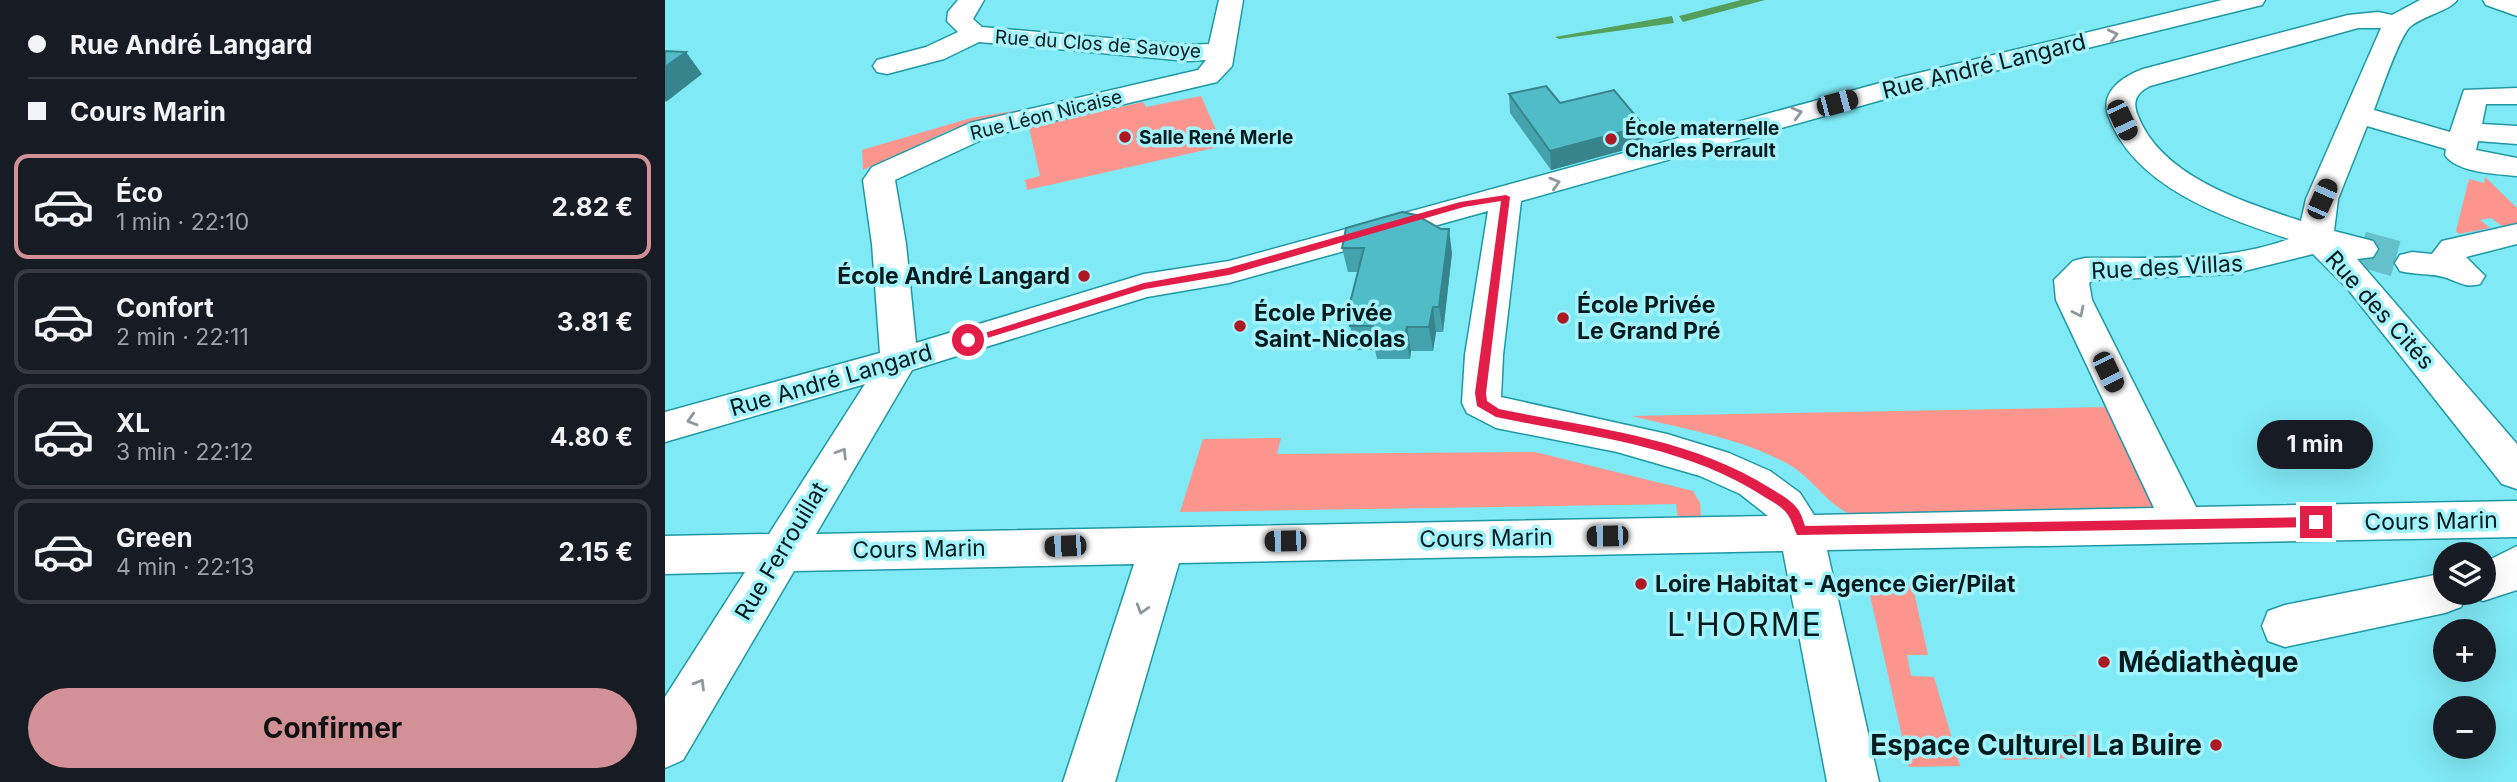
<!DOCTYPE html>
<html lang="fr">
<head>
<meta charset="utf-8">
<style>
	:root { --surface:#171b24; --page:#20242c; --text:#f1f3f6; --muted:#9ea1a6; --line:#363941; --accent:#d29197 }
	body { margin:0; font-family:Inter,sans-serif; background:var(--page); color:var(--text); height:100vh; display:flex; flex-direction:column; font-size:26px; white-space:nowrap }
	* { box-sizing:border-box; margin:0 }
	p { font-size:23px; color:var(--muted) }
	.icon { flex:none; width:38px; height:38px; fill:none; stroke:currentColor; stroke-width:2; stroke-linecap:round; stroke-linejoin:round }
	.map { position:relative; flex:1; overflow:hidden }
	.details { display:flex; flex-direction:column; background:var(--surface); width:665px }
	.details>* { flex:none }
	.guide { display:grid; align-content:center; height:154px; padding:0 28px; background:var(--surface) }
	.buttons { position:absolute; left:1768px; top:542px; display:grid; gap:14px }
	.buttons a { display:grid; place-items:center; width:63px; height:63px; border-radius:50%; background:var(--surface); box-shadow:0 7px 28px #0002; font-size:35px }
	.end { position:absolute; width:32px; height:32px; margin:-16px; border:9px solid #e11d48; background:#fff; box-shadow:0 0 0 4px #fff }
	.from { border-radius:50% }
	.bubble { position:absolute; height:49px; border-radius:24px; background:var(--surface); box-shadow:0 7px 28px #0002; font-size:23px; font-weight:700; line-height:49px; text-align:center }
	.car { position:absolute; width:21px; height:42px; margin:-21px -10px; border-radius:9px; box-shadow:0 0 5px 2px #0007; background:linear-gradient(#222 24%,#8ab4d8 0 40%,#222 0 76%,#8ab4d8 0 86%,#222 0) }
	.guide b { display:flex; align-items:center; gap:24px; height:66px; font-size:26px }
	.guide b+b { border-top:2px solid var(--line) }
	.guide i { width:18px; height:18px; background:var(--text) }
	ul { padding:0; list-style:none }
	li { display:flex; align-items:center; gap:21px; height:105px; margin:0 14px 10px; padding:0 14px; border:4px solid var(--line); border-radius:14px }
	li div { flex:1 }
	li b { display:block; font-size:26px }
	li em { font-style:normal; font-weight:700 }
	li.current { border-color:var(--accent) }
	li>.icon { width:63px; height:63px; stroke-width:1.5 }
	.button { display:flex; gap:14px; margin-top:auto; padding:14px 28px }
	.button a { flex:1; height:80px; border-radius:42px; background:var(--accent); color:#111; font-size:28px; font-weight:700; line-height:80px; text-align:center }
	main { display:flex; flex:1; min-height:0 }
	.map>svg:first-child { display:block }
	.green { fill:#fb958d }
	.water { fill:#549f59 }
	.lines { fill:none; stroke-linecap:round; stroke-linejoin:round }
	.minor-tunnel { stroke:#66c0ca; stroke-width:36; stroke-dasharray:36 18; stroke-linecap:butt }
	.minor-casing { stroke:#1f98a4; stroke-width:3 }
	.minor { fill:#fff; fill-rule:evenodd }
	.wall { fill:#44a2ac }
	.shaded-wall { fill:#37848c }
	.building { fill:#4fbcc8; stroke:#37848c; stroke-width:2 }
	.oneway { stroke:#8e989a }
	.route { fill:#e11d48 }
	.poi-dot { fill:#ac1922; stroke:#a2f3fc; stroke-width:2.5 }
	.labels { text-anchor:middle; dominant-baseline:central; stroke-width:7; stroke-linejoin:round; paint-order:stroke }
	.far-street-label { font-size:19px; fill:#041b1e; stroke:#a2f3fc }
	.far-poi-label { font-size:19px; font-weight:bold; fill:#041b1e; stroke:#a2f3fc; text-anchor:start }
	.street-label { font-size:23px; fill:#041b1e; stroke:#a2f3fc }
	.poi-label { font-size:23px; font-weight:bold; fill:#041b1e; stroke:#a2f3fc; text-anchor:start }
	.near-poi-label { font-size:28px; font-weight:bold; fill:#041b1e; stroke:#a2f3fc; text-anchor:start }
	.near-quarter-label { font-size:32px; letter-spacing:2px; fill:#041b1e; stroke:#a2f3fc }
</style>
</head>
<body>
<main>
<section class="details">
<div class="guide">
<b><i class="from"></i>Rue André Langard</b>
<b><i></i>Cours Marin</b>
</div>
<ul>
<li class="current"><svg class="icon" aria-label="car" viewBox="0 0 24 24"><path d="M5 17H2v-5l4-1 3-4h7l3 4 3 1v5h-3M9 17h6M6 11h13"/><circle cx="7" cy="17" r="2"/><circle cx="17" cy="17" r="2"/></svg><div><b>Éco</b><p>1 min · 22:10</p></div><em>2.82 €</em></li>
<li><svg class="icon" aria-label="car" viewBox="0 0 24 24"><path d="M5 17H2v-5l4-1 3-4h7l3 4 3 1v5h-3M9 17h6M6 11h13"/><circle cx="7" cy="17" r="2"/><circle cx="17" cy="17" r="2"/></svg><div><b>Confort</b><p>2 min · 22:11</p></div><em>3.81 €</em></li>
<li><svg class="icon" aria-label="car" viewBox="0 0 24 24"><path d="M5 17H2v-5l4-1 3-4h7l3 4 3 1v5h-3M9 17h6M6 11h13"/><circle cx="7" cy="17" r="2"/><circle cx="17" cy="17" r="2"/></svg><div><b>XL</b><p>3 min · 22:12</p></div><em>4.80 €</em></li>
<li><svg class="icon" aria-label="car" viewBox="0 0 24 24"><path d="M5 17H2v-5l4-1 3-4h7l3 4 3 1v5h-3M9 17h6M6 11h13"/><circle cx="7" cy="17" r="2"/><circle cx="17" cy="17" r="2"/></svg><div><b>Green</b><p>4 min · 22:13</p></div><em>2.15 €</em></li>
</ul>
<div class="button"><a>Confirmer</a></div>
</section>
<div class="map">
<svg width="1852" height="782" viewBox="0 0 1852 782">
	<rect width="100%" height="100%" fill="#7fe9f5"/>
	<g class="green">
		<polygon points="536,96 558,146 362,190 360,180 375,176 364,127 478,102 481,107"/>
		<polygon points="396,103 285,130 198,170 197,150 306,118"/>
		<polygon points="1820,177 1852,208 1852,224 1837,226 1826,218 1815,220 1825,228 1794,234 1791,231 1804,179 1819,183"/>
		<path d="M 1443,407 L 1493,507 L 1191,516 C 1163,508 1149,478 1123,464 C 1076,438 1019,429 967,416 Z"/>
		<polygon points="616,438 612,454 870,452 1028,491 1035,503 1037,527 1014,528 1011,504 515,512 538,439"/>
		<polygon points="1202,582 1247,583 1263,655 1242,655 1246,676 1269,677 1295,766 1244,767"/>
		<polygon points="1428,735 1436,757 1339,760 1332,737"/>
	</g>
	<g class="water">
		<polygon points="1076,0 1100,0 1018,22 1014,16"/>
		<polygon points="1007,16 1009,23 894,39 890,37"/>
	</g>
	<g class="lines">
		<polyline class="minor-tunnel" points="1696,249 1747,263"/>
		<g class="minor-casing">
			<g id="minor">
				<path d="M 293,0 L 319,0 L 308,19 L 317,27 L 523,45 L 544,44 L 554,0 L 578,0 L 567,66 L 552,82 L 325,136 L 230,180 L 241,244 L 251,343 L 479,274 L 564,261 L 1237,77 L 1557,0 L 1600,0 L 1597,5 L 1256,89 L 856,201 L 838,355 L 836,397 L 1002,434 L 1064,453 L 1105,471 L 1135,493 L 1149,515 L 1489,508 L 1391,300 L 1389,280 L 1408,261 L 1420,258 C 1487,257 1560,263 1624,239 C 1557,217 1469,187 1443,115 C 1435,91 1459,76 1478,69 L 1683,15 L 1713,12 L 1727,15 L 1755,0 L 1792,0 C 1786,10 1758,16 1746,26 C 1735,34 1715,94 1709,110 L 1785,132 L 1799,90 L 1852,88 L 1852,104 L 1821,104 L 1817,124 L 1852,126 L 1852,144 L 1813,141 L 1811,150 L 1852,158 L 1852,176 C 1832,174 1792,173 1780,155 L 1781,149 L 1702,126 L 1673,199 L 1669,231 L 1708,241 L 1713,249 L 1708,257 L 1692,259 L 1852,444 L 1852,489 L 1837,484 L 1682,288 L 1648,254 L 1567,274 L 1428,280 L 1424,283 L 1427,300 L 1531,507 L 1852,501 L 1852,537 L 1162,550 L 1214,782 L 1162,782 L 1118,551 L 514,563 L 450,782 L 398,782 L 469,564 L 129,571 L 18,760 L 0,768 L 0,697 L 80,572 L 0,574 L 0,536 L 104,534 L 200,384 L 0,442 L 0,412 L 215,353 L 207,244 L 198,180 L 207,167 L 305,123 L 533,70 L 541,60 L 523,61 L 314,42 L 279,59 L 222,74 L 212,72 L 208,66 L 212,60 L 261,47 L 293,32 L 282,21 L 283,12 ZM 1693,28 L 1716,28 L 1641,199 L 1636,221 C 1579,202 1497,177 1473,116 C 1467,102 1471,93 1485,86 ZM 823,211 L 800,355 L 797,403 L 802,413 L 831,428 L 952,452 L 1035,476 L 1075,494 L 1103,516 L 151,534 L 247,370 L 482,297 L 564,283 Z"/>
				<polygon points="1818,0 1852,0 1852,16 1821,5"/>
				<path d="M 1852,224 L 1852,244 L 1801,257 L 1820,276 L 1815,284 C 1800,288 1796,283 1782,278 C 1768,273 1750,275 1735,271 L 1730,263 L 1735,255 L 1747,252 L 1767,254 L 1777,241 Z"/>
				<polygon points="1852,546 1852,590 1818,601 1802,595 1796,607 1780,613 1620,647 1603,641 1597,626 1603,611 1620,605 1780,573 1780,593 1818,593 1818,563"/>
			</g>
		</g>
		<use href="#minor" class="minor"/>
	</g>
	<g class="wall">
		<polygon points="844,94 895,103 979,126 978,145 886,170 845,113"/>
		<polygon points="681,228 787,253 778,332 771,332 768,351 746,351 745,359 712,359 710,350 691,350 685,326 687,320 684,307 693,272 683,272 677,248"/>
	</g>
	<g class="shaded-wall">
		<polygon points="21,52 37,74 1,102 0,100 0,67"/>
		<polygon points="979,126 978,145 886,170 885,151"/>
		<polygon points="784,229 787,253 778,332 774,307"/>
		<polygon points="768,307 771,332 768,351 764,327"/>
		<polygon points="742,327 746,351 745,359 740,335"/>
	</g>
	<g class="building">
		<polygon points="0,51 21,52 0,67"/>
		<polygon points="881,86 895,103 949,90 979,126 885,151 844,94"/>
		<polygon points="737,212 751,215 776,229 784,229 774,307 768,307 764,327 742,327 740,335 707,335 708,326 685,326 690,307 684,307 699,248 677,248 681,228"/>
	</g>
	<defs><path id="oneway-chevron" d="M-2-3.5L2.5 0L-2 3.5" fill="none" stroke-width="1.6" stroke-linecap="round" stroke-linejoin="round" transform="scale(1.75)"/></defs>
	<g class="oneway">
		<use href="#oneway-chevron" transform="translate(1448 35) rotate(-14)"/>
		<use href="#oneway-chevron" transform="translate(1132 113) rotate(-15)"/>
		<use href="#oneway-chevron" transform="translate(890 183) rotate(-16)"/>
		<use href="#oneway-chevron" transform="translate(1414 312) rotate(64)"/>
		<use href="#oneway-chevron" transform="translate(27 420) rotate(164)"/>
		<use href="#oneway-chevron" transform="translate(177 453) rotate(-58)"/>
		<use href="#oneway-chevron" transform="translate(477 609) rotate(107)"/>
		<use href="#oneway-chevron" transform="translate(35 684) rotate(-59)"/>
	</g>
	<path class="route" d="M 841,195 L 845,197 L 821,393 L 822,401 L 834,409 C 926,428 1025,437 1105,488 C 1114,494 1125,499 1131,507 C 1136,512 1138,520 1140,526 L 1651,517 L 1657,522 L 1651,527 L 1132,535 C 1129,529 1127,521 1123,515 C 1118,507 1106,501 1098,496 C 1019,445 921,436 831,417 L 812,406 L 810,393 L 836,201 L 799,207 L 564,275 L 480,289 L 303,344 L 297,340 L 479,283 L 563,268 L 795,202 Z"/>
	<g class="poi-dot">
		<circle cx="460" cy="137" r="7"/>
		<circle cx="946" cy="139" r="7"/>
		<circle cx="419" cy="276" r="7"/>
		<circle cx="898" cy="318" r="7"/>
		<circle cx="575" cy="326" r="7"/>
		<circle cx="976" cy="584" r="7"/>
		<circle cx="1439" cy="662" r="7"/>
		<circle cx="1551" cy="745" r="7"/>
	</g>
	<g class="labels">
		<g class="far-street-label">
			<text transform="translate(433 44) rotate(4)">Rue du Clos de Savoye</text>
			<text transform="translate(381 115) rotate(-14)">Rue Léon Nicaise</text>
		</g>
		<g class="far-poi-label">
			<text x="960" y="128">École maternelle<tspan x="960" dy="22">Charles Perrault</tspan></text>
			<text x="474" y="137">Salle René Merle</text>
		</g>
		<g class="street-label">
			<text transform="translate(1319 66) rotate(-14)">Rue André Langard</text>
			<text transform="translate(1502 267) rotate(-3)">Rue des Villas</text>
			<text transform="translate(1715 310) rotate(48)">Rue des Cités</text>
			<text transform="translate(166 380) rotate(-16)">Rue André Langard</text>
			<text transform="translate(1766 521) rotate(-1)">Cours Marin</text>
			<text transform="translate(821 538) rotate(-1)">Cours Marin</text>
			<text transform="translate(254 549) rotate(-1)">Cours Marin</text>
			<text transform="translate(116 551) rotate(-59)">Rue Ferrouillat</text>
		</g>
		<g class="poi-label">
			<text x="405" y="276" text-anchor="end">École André Langard</text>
			<text x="912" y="305">École Privée<tspan x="912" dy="26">Le Grand Pré</tspan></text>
			<text x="589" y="313">École Privée<tspan x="589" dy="26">Saint-Nicolas</tspan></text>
			<text x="990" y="584">Loire Habitat - Agence Gier/Pilat</text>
		</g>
		<g class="near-poi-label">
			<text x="1453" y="662">Médiathèque</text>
			<text x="1537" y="745" text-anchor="end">Espace Culturel La Buire</text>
		</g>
		<g class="near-quarter-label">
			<text x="1080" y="624">L'HORME</text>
		</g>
	</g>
</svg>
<div class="buttons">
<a><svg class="icon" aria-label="layers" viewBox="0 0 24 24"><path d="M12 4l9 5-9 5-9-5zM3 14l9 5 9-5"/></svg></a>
<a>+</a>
<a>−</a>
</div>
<i class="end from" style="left:303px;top:340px"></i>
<i class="end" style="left:1651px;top:522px"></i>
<div class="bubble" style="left:1592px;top:420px;width:116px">1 min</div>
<i class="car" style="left:1172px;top:103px;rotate:75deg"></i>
<i class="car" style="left:1457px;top:120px;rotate:155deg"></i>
<i class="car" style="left:1657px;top:199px;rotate:24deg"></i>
<i class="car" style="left:1443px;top:372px;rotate:154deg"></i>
<i class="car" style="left:942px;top:536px;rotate:269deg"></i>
<i class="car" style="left:620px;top:541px;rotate:269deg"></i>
<i class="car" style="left:400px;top:546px;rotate:268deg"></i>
</div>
</main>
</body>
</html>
